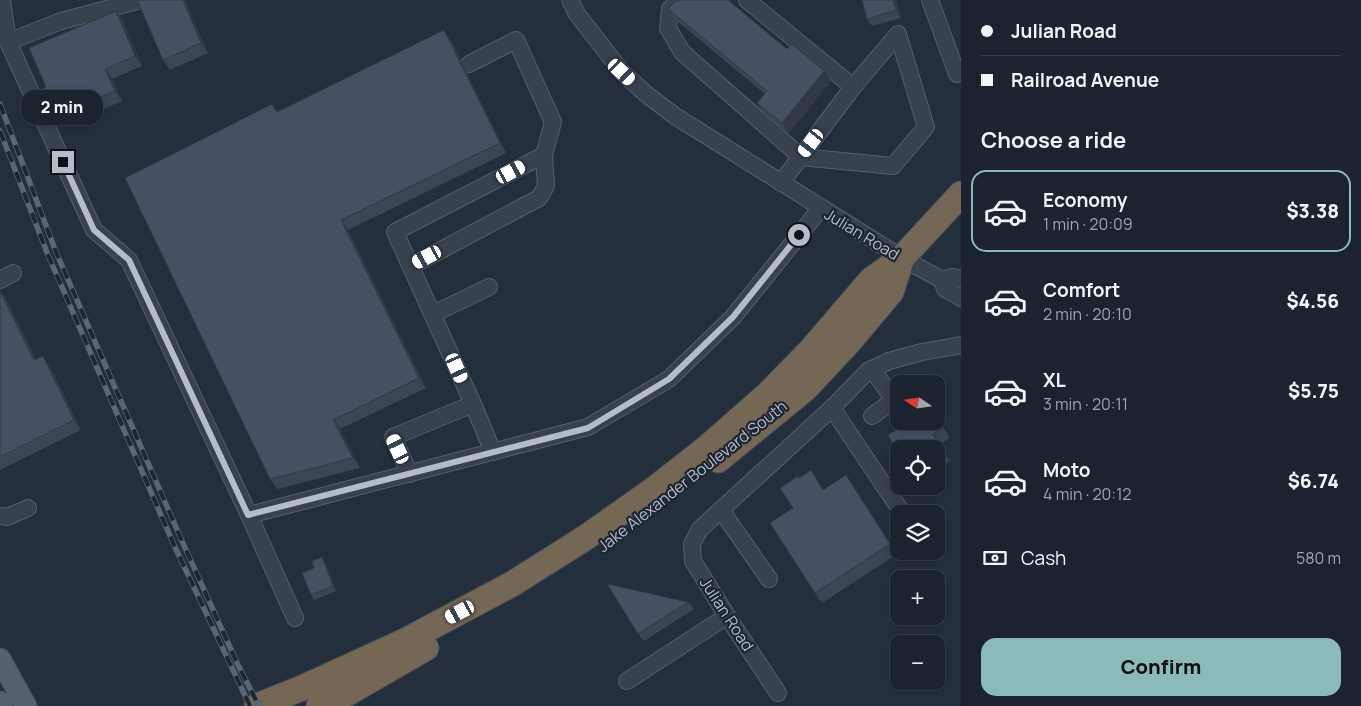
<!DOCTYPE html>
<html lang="en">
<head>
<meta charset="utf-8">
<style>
	:root { --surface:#1b232e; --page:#242b36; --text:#f1f3f6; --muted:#a0a4aa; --line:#39404a; --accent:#8bbbb9 }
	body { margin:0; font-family:Manrope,sans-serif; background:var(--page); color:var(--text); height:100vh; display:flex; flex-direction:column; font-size:19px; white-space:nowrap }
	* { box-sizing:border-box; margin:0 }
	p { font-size:16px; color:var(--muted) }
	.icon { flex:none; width:28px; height:28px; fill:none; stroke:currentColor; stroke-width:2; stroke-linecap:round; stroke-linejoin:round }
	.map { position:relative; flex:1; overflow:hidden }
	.panel { display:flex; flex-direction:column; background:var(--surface); width:400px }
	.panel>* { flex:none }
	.guide { display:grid; align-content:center; height:110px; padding:0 20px; background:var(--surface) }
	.needle { width:32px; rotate:283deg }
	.controls { position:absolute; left:890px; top:375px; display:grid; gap:10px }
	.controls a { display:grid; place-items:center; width:55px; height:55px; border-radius:10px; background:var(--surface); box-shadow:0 2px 8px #0003,0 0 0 1px var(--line); font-size:25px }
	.end { position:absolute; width:22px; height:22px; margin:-11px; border:6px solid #b4bcc9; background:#111; box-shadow:0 0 0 2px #111 }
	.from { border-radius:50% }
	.bubble { position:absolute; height:35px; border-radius:15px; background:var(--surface); box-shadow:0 2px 8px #0003,0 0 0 1px var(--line); font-size:16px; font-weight:800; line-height:35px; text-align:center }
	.car { position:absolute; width:15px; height:30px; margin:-15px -8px; border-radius:6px; box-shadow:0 0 4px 1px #0007; background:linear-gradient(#fff 24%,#345 0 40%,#fff 0 76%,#345 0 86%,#fff 0) }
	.guide b { display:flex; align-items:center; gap:18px; height:48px; font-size:19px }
	.guide b+b { border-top:1px solid var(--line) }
	.guide i { width:12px; height:12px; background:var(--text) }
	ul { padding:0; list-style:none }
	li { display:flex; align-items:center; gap:15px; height:82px; margin:0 10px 8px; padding:0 10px; border:2px solid transparent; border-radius:15px }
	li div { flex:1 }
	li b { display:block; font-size:19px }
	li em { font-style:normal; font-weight:800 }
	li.selected { border-color:var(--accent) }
	li>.icon { width:45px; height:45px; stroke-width:1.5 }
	h2 { padding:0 20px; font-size:22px; line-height:60px }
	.pay { display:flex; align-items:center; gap:12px; height:55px; padding:0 20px; font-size:19px }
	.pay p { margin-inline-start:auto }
	.cta { display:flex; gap:10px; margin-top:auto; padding:10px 20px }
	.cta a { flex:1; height:58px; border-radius:15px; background:var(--accent); color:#111; font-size:20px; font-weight:800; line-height:58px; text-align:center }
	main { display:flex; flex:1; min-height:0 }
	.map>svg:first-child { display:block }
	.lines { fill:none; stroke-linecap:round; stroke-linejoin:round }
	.minor-casing { stroke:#565f6c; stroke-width:18 }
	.major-casing { stroke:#414a57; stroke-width:23 }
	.highway-casing { stroke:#434c59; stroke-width:27 }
	.minor { stroke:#38414e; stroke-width:16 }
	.major { stroke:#56606e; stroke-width:21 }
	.highway { stroke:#746855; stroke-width:25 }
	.rail-casing { stroke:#5a6575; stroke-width:5.5 }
	.rail { stroke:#1d2633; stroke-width:4; stroke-dasharray:11; stroke-linecap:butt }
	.wall { fill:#3b4654 }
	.shaded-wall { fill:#303945 }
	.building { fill:#455162; stroke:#303945 }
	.route { stroke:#b4bcc9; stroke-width:6 }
	.labels { text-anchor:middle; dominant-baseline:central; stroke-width:4.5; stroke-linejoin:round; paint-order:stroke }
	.street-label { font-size:16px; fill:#b4bcc9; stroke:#1d2633 }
</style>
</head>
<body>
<main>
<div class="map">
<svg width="961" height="706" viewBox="0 0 961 706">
	<rect width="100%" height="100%" fill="#242f3e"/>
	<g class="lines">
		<g class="minor-casing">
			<g id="minor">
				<polyline points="2,0 8,42 94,230 129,260 249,515 295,618"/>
				<polyline points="570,0 577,14 622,72 646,94 675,116 902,258 942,280 945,289 961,298"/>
				<polyline points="678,0 670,9 668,28 682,52 801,157 893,166 926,127 898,34 853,87"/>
				<polyline points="747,0 853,87 781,183"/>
				<polyline points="930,0 957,74 961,70"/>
				<polyline points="8,42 61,21 141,0"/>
				<polyline points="469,64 516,40 553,122 544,155 395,232 473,404"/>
				<polyline points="411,266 539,198 546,186 544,155"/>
				<polyline points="0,280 13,273"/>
				<polyline points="942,280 953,277 961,279"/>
				<polyline points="433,314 489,287"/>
				<polyline points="872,369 894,400 872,416"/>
				<polyline points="832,408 903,514"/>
				<polyline points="410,474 393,437 473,404 493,452"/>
				<polyline points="721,510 769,579"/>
				<polyline points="249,515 588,427 669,379 733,317 821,208"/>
				<polyline points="0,516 7,517 28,508"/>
				<polyline points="627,681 727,616"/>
				<polyline points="778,693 727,616 693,561 692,544 700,529 832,408 868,371 889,361 922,352 961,345"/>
			</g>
		</g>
		<g class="major-casing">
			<g id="major">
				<polyline points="0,659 26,706"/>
				<polyline points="0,702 2,706"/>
			</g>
		</g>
		<g class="highway-casing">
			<g id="highway">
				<polyline points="718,460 806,388 848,343 891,292 902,258"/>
				<polyline points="257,706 302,688 407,640 512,584 585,538 653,490 709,446 767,395 811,350 871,280 902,258 961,194"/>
				<polyline points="319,706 348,693 426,648"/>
			</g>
		</g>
		<use href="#minor" class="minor"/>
		<use href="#major" class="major"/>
		<use href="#highway" class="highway"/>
		<g class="rail-casing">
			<g id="rail">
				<polyline points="0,104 56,252 182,541 238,665 259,706"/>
				<polyline points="0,131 48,255 174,545 250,706"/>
			</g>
		</g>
		<use href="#rail" class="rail"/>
	</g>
	<g class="wall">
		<polygon points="137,0 185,0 208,53 170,70 163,60"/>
		<polygon points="896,0 901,18 872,26 867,19"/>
		<polygon points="668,9 787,49 824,71 831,81 789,133 764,113 757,103 765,94 675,19"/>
		<polygon points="116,11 123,21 142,66 112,79 122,101 62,127 55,117 46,87"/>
		<polygon points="451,40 506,153 348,230 426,388 340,429 360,468 277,489 270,479 278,112"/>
		<polygon points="0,290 5,297 36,359 50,366 81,430 0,470"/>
		<polygon points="936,415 950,438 940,444 950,461 936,469 936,449 896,430"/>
		<polygon points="846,475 897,554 822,603 815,593 793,508 799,478 824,490"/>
		<polygon points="322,557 325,562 336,591 314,600 311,595 314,568"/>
		<polygon points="688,602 694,609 644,641 638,634"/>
	</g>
	<g class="shaded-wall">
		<polygon points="183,0 185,0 208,53 201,43"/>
		<polygon points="893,0 896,0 901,18 896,10"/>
		<polygon points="116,11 123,21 142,66 135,56"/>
		<polygon points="444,30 451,40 506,153 500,143"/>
		<polygon points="105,69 112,79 122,101 115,91"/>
		<polygon points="824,71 831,81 789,133 782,123"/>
		<polygon points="341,220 348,230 426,388 419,378"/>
		<polygon points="0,290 5,297 41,370 34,360"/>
		<polygon points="43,356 50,366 81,430 74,420"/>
		<polygon points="936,415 938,418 950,438 943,428 936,417"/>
		<polygon points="333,420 340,429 360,468 353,458"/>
		<polygon points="933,434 940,444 950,461 943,451"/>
		<polygon points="322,557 325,562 336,591 333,586"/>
	</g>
	<g class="building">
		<polygon points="137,0 183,0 201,43 163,60"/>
		<polygon points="676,0 728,0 787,49 792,44 824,71 782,123 757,103 767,91 668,9"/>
		<polygon points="862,0 893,0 896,10 867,19"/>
		<polygon points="116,11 135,56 105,69 115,91 55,117 43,88 46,87 29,48"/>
		<polygon points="444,30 500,143 341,220 419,378 333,420 353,458 270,479 125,178 272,104 277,112"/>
		<polygon points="0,291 34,360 43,356 74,420 0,457"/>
		<polygon points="936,417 943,428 933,434 943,451 936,455 936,449 899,449 899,454 888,435 896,430 892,423 899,420 899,421 936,421"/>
		<polygon points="811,470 823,490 846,475 890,544 815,593 770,523 793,508 780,488 798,476 799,478"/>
		<polygon points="322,557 333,586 311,595 302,573 314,568 312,561"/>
		<polygon points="607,584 688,602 638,634"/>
	</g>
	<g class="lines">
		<polyline class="route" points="63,162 94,230 129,260 248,515 588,428 669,379 733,317 799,235"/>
	</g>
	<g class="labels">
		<g class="street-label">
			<text transform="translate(862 234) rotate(31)">Julian Road</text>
			<text transform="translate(692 476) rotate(-38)">Jake Alexander Boulevard South</text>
			<text transform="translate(727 614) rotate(57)">Julian Road</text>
		</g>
	</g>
</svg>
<div class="controls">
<a><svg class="needle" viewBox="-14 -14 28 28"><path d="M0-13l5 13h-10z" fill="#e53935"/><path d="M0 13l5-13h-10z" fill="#a0a4aa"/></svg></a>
<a><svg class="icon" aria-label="locate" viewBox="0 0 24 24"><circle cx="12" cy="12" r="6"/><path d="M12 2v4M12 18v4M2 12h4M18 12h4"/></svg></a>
<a><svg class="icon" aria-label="layers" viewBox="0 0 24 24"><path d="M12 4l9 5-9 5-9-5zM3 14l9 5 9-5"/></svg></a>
<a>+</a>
<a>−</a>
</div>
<i class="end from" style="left:799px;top:235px"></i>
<i class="end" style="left:63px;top:162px"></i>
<div class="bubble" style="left:21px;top:90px;width:82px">2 min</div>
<i class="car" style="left:622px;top:72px;rotate:133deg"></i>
<i class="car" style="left:811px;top:143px;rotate:217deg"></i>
<i class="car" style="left:511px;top:172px;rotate:62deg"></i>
<i class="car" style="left:427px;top:257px;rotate:242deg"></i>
<i class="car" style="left:457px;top:368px;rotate:156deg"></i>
<i class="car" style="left:398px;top:449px;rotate:335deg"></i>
<i class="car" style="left:460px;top:612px;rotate:242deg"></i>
</div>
<section class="panel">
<div class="guide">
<b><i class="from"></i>Julian Road</b>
<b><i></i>Railroad Avenue</b>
</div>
<h2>Choose a ride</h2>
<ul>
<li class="selected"><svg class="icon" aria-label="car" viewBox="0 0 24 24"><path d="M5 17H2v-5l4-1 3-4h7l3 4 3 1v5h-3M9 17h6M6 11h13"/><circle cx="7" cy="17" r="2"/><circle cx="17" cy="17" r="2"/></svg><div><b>Economy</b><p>1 min · 20:09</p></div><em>$3.38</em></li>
<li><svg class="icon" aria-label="car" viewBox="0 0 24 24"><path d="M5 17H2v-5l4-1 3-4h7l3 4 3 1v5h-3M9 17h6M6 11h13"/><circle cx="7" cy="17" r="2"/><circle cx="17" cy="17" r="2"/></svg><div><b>Comfort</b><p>2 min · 20:10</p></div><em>$4.56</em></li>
<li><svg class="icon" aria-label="car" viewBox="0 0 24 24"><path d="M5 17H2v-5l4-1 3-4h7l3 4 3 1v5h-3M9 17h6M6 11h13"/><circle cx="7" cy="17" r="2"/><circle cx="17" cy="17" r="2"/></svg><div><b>XL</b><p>3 min · 20:11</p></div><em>$5.75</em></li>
<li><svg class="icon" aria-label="car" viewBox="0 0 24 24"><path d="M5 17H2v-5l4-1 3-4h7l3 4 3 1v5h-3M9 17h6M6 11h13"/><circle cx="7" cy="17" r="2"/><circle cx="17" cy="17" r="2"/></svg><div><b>Moto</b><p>4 min · 20:12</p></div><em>$6.74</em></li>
</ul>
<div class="pay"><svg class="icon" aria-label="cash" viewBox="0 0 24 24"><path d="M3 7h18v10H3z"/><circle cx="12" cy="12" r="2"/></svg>Cash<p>580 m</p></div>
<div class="cta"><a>Confirm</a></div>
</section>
</main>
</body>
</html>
